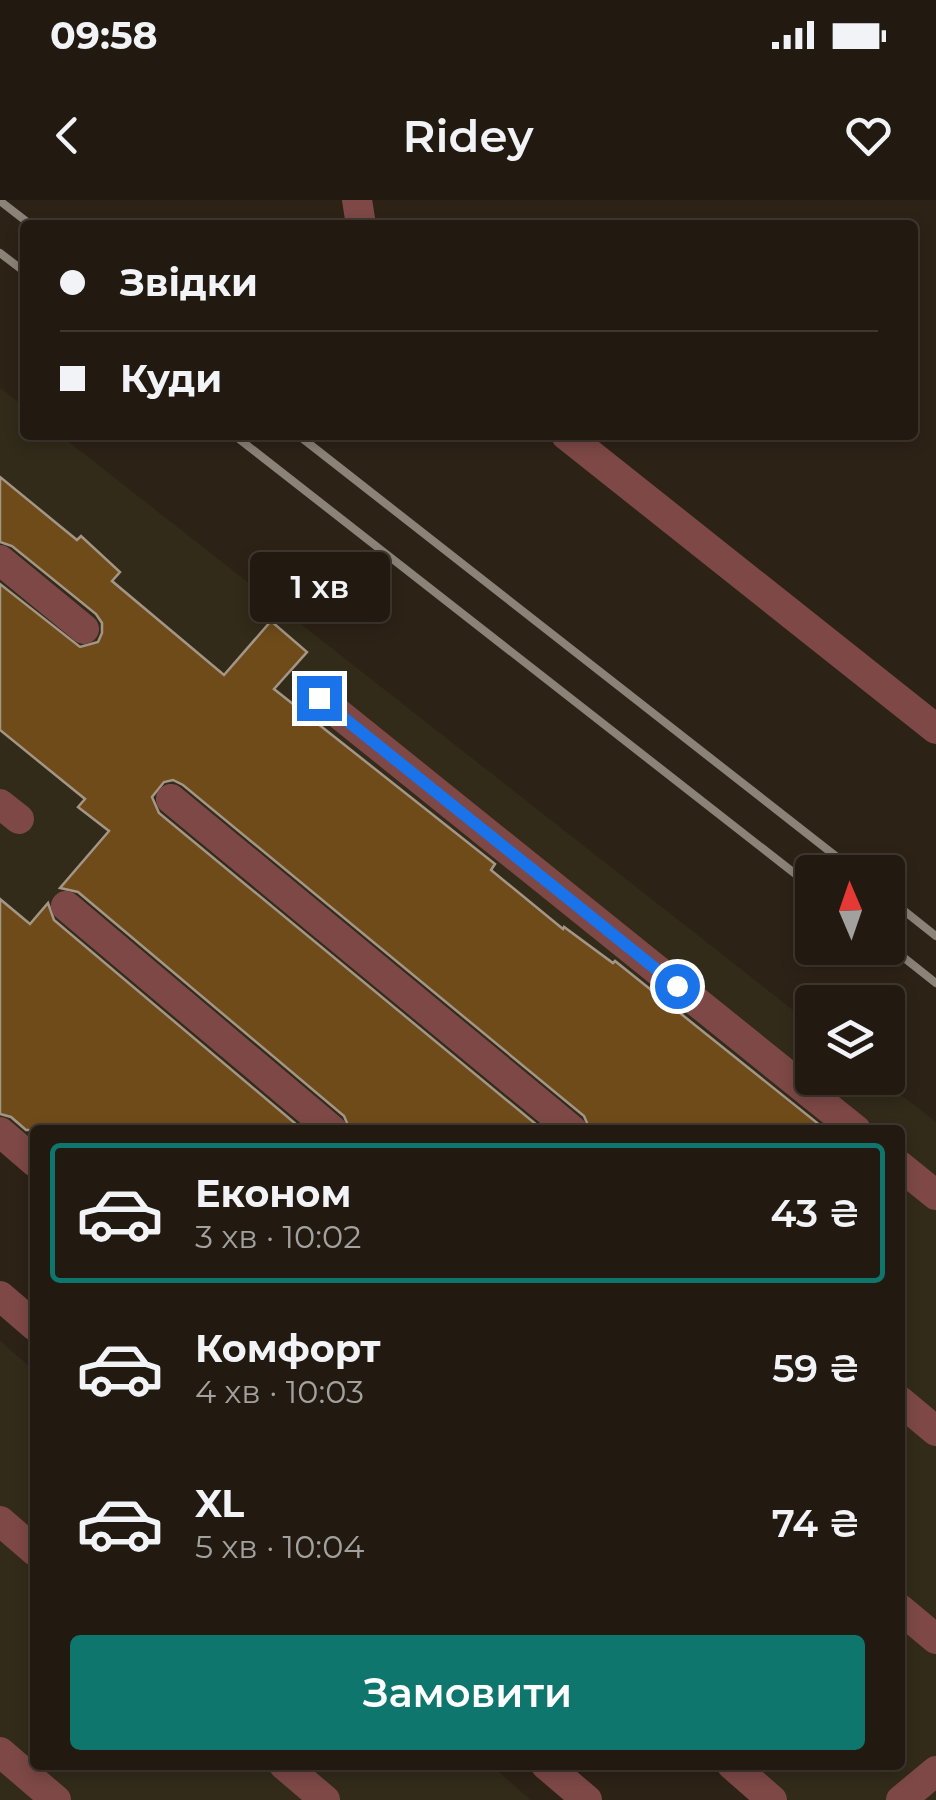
<!DOCTYPE html>
<html lang="uk">
<head>
<meta charset="utf-8">
<style>
	:root { --surface:#221a10; --page:#2e271e; --text:#f1f3f6; --muted:#a2a19f; --line:#3f3830; --accent:#0f766e }
	body { margin:0; font-family:Montserrat,sans-serif; background:var(--page); color:var(--text); height:100vh; display:flex; flex-direction:column; font-size:38px; white-space:nowrap }
	* { box-sizing:border-box; margin:0 }
	p { font-size:32px; color:var(--muted) }
	.icon { flex:none; width:55px; height:55px; fill:none; stroke:currentColor; stroke-width:2; stroke-linecap:round; stroke-linejoin:round }
	.map { position:relative; flex:1; overflow:hidden }
	.sheet { position:absolute; left:30px; top:925px; width:875px; height:645px; display:flex; flex-direction:column; background:var(--surface); border-radius:10px; box-shadow:0 5px 15px #0003,0 0 0 2px var(--line) }
	.sheet>* { flex:none }
	.banner { position:absolute; left:20px; top:20px; width:898px; height:220px; border-radius:10px; box-shadow:0 5px 15px #0003,0 0 0 2px var(--line); display:grid; align-content:center; height:220px; padding:0 40px; background:var(--surface) }
	.needle { width:65px; rotate:358deg }
	.tools { position:absolute; left:795px; top:655px; display:grid; gap:20px }
	.tools a { display:grid; place-items:center; width:110px; height:110px; border-radius:10px; background:var(--surface); box-shadow:0 5px 15px #0003,0 0 0 2px var(--line); font-size:50px }
	.end { position:absolute; width:45px; height:45px; margin:-22px; border:12px solid #1a73e8; background:#fff; box-shadow:0 0 0 5px #fff }
	.from { border-radius:50% }
	.bubble { position:absolute; height:70px; border-radius:10px; background:var(--surface); box-shadow:0 5px 15px #0003,0 0 0 2px var(--line); font-size:32px; font-weight:600; line-height:70px; text-align:center }
	.banner b { display:flex; align-items:center; gap:35px; height:95px; font-size:38px }
	.banner b+b { border-top:2px solid var(--line) }
	.banner i { width:25px; height:25px; background:var(--text) }
	ul { padding:18px 0 0; list-style:none }
	li { display:flex; align-items:center; gap:30px; height:140px; margin:0 20px 15px; padding:0 20px; border:5px solid transparent; border-radius:10px }
	li div { flex:1 }
	li b { display:block; font-size:38px }
	li em { font-style:normal; font-weight:600 }
	li.current { border-color:var(--accent) }
	li>.icon { width:90px; height:90px; stroke-width:1.5 }
	.cta { display:flex; gap:20px; margin-top:auto; padding:20px 40px }
	.cta a { flex:1; height:115px; border-radius:10px; background:var(--accent); color:#fff; font-size:40px; font-weight:600; line-height:115px; text-align:center }
	.status { display:flex; justify-content:space-between; align-items:center; height:70px; padding:0 50px; background:var(--surface); direction:ltr }
	.status svg { height:28px; fill:currentColor }
	header { display:flex; justify-content:space-between; align-items:center; height:130px; padding:0 40px; background:var(--surface); font-size:45px; font-weight:600 }
	.map>svg:first-child { display:block }
	.industrial { fill:#322b1a }
	.building { fill:#6f4b1a; stroke:#a49687; stroke-width:2.5 }
	.lines { fill:none; stroke-linecap:round; stroke-linejoin:round }
	.minor { stroke:#7d4846; stroke-width:30 }
	.rail { stroke:#8b8278; stroke-width:8 }
	.route { stroke:#1a73e8; stroke-width:12 }
</style>
</head>
<body>
<div class="status"><b>09:58</b><svg viewBox="0 0 49 12"><path d="M0 12V9h3v3zM5 12V6h3v6zM10 12V3h3v9zM15 12V0h3v12zM26 1h20v11H26zM47 4h2v5h-2z"/></svg></div>
<header><svg class="icon" aria-label="back" viewBox="0 0 24 24"><path d="M15 5l-7 7 7 7"/></svg>Ridey<svg class="icon" aria-label="heart" viewBox="0 0 24 24"><path d="M12 20l-8-8c-3-5 5-10 8-4 3-6 11-1 8 4z"/></svg></header>
<div class="map">
<svg width="936" height="1600" viewBox="0 0 936 1600">
	<rect width="100%" height="100%" fill="#2d2216"/>
	<g class="industrial">
		<polygon points="0,188 25,207 25,235 60,235 812,825 812,878 879,878 936,922 936,1600 784,1600 742,1565 900,1565 900,930 35,930 35,977 0,948"/>
		<polygon points="0,1141 35,1171 35,1565 491,1565 531,1600 0,1600"/>
	</g>
	<g class="building">
		<polygon points="0,277 77,340 81,336 120,372 112,381 224,475 271,421 307,452 274,489 495,664 491,670 563,729 564,727 613,763 615,761 826,930 590,930 584,916 183,585 173,580 164,582 152,597 159,613 543,930 350,930 344,916 78,692 60,688 109,631 78,607 85,599 0,530 0,384 80,447 98,442 102,433 102,423 96,414 12,346 0,342"/>
		<polygon points="0,699 30,724 48,703 54,720 303,930 26,930 11,917 0,914"/>
	</g>
	<g class="lines">
		<g class="minor">
			<polyline points="357,0 361,25"/>
			<polyline points="566,235 936,529"/>
			<polyline points="0,360 84,429"/>
			<polyline points="319,498 856,930"/>
			<polyline points="171,599 572,930"/>
			<polyline points="0,604 19,619"/>
			<polyline points="66,706 332,930"/>
			<polyline points="0,932 35,962"/>
			<polyline points="900,966 936,995"/>
			<polyline points="0,1096 35,1126"/>
			<polyline points="900,1201 936,1231"/>
			<polyline points="0,1321 35,1351"/>
			<polyline points="900,1409 936,1439"/>
			<polyline points="0,1552 56,1600"/>
			<polyline points="284,1565 325,1600"/>
			<polyline points="546,1565 587,1600"/>
			<polyline points="732,1565 772,1600"/>
			<polyline points="901,1600 936,1571"/>
		</g>
		<g class="rail">
			<polyline points="0,1 31,25"/>
			<polyline points="0,53 25,72"/>
			<polyline points="234,235 812,687"/>
			<polyline points="298,235 856,672"/>
			<polyline points="888,698 936,736"/>
			<polyline points="888,745 936,783"/>
		</g>
	</g>
	<g class="lines">
		<polyline class="route" points="319,498 677,786"/>
	</g>
</svg>
<div class="tools">
<a><svg class="needle" viewBox="-14 -14 28 28"><path d="M0-13l5 13h-10z" fill="#e53935"/><path d="M0 13l5-13h-10z" fill="#a2a19f"/></svg></a>
<a><svg class="icon" aria-label="layers" viewBox="0 0 24 24"><path d="M12 4l9 5-9 5-9-5zM3 14l9 5 9-5"/></svg></a>
</div>
<i class="end from" style="left:677px;top:786px"></i>
<i class="end" style="left:319px;top:498px"></i>
<div class="bubble" style="left:250px;top:352px;width:140px">1 хв</div>
<div class="banner">
<b><i class="from"></i>Звідки</b>
<b><i></i>Куди</b>
</div>
<section class="sheet">
<ul>
<li class="current"><svg class="icon" aria-label="car" viewBox="0 0 24 24"><path d="M5 17H2v-5l4-1 3-4h7l3 4 3 1v5h-3M9 17h6M6 11h13"/><circle cx="7" cy="17" r="2"/><circle cx="17" cy="17" r="2"/></svg><div><b>Економ</b><p>3 хв · 10:02</p></div><em>43 ₴</em></li>
<li><svg class="icon" aria-label="car" viewBox="0 0 24 24"><path d="M5 17H2v-5l4-1 3-4h7l3 4 3 1v5h-3M9 17h6M6 11h13"/><circle cx="7" cy="17" r="2"/><circle cx="17" cy="17" r="2"/></svg><div><b>Комфорт</b><p>4 хв · 10:03</p></div><em>59 ₴</em></li>
<li><svg class="icon" aria-label="car" viewBox="0 0 24 24"><path d="M5 17H2v-5l4-1 3-4h7l3 4 3 1v5h-3M9 17h6M6 11h13"/><circle cx="7" cy="17" r="2"/><circle cx="17" cy="17" r="2"/></svg><div><b>XL</b><p>5 хв · 10:04</p></div><em>74 ₴</em></li>
</ul>
<div class="cta"><a>Замовити</a></div>
</section>
</div>
</body>
</html>
